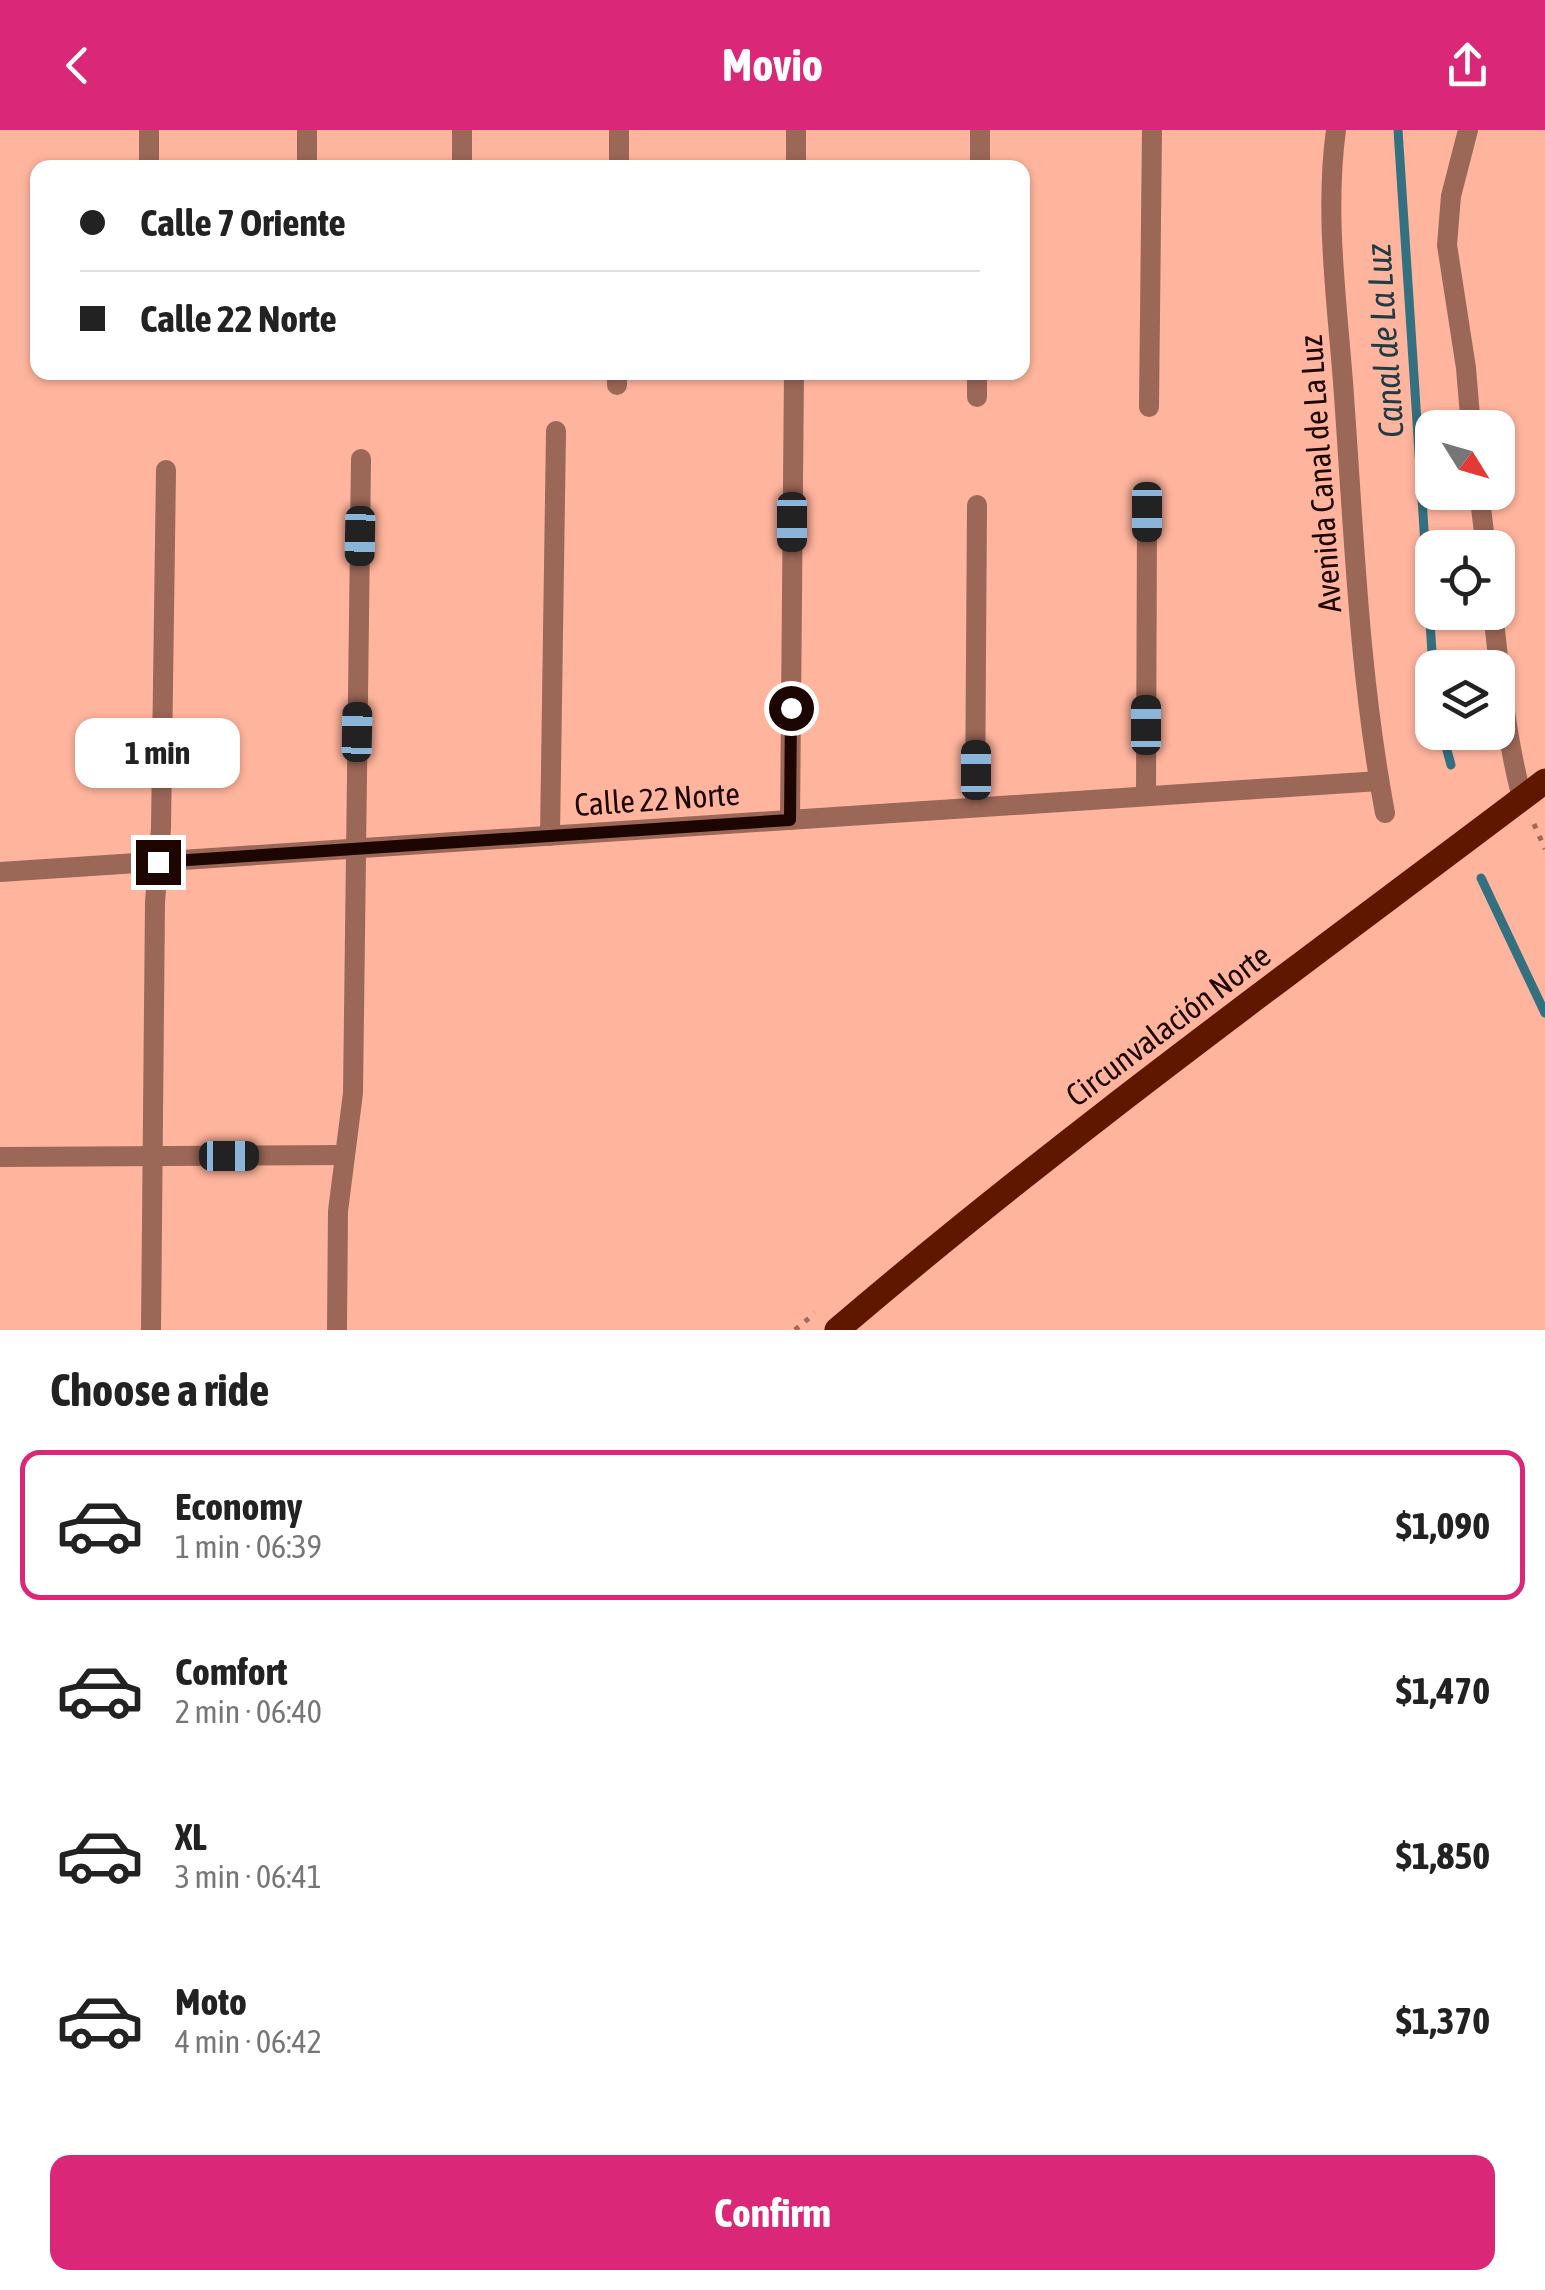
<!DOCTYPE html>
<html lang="en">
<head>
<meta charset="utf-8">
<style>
	:root { --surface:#fff; --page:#f6f6f6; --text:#222; --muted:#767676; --line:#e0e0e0; --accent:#db2777 }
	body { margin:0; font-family:"Asap Condensed",sans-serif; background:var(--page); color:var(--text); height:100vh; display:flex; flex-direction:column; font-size:38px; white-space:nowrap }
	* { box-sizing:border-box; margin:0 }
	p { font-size:32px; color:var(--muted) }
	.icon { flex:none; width:55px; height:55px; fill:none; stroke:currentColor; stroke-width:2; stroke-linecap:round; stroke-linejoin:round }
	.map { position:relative; height:1200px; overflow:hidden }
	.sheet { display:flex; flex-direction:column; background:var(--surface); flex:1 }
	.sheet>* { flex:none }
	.banner { position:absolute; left:30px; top:30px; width:1000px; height:220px; border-radius:20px; box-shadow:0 2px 8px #0004; display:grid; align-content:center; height:220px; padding:0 50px; background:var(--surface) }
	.needle { width:65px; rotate:127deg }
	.fabs { position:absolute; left:1415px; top:280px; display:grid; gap:20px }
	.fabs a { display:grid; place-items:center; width:100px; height:100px; border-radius:20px; background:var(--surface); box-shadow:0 2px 8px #0004; font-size:50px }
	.end { position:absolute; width:45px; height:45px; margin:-22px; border:12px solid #1d0501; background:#fff; box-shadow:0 0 0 5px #fff }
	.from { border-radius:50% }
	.bubble { position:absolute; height:70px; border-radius:20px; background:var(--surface); box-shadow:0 2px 8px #0004; font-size:32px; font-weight:700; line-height:70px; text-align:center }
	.car { position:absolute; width:30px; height:60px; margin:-30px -15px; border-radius:12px; box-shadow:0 0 8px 2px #0007; background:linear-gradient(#222 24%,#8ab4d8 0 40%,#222 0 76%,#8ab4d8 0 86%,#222 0) }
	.banner b { display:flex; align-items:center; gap:35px; height:95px; font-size:38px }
	.banner b+b { border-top:2px solid var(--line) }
	.banner i { width:25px; height:25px; background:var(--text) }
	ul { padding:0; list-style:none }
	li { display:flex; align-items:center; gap:30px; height:150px; margin:0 20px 15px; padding:0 30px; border:5px solid transparent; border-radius:20px }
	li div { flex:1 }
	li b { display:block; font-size:38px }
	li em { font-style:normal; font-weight:700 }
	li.active { border-color:var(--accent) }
	li>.icon { width:90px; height:90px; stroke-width:1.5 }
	h2 { padding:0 50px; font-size:45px; line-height:120px }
	.action { display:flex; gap:20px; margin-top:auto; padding:20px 50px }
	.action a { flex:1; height:115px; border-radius:20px; background:var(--accent); color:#fff; font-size:40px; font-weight:700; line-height:115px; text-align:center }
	header { display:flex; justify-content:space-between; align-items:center; height:130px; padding:0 50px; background:var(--accent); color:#fff; font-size:45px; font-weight:700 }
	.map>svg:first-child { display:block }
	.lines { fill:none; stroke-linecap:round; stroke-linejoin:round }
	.stream { stroke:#337080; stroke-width:9 }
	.path { stroke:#a06a5b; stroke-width:5; stroke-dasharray:5 8; stroke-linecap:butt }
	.street { stroke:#9b6757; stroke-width:20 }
	.primary { stroke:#5f1700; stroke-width:25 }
	.route { stroke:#1d0501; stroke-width:12 }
	.labels { text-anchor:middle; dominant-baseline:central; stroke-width:10; stroke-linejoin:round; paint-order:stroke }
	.street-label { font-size:32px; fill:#1d0501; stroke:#ffb49d }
	.water-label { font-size:35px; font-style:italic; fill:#1f3c44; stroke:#ffb49d }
</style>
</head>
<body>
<header><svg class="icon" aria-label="back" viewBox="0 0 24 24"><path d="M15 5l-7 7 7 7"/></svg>Movio<svg class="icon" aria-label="share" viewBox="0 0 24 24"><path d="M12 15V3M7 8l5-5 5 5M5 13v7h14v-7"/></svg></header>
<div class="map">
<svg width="1545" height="1200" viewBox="0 0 1545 1200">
	<rect width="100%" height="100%" fill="#ffb49d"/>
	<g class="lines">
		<g class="stream">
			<polyline points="1398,0 1433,538"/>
			<polyline points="1442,602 1451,635"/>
			<polyline points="1481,748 1545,883"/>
		</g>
		<g class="path">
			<polyline points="1534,694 1545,719"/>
			<polyline points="795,1200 815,1183"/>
		</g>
		<g class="street">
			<path d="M 1336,0 C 1324,87 1338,178 1344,266 C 1354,405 1359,545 1385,683"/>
			<polyline points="1468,0 1451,66 1447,115 1466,238 1471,298"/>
			<polyline points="149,38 149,0"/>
			<polyline points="307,38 307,0"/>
			<polyline points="462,38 462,0"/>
			<polyline points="619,38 619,0"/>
			<polyline points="796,38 796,0"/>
			<polyline points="980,38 980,0"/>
			<polyline points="617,255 617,242"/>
			<polyline points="977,267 977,242"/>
			<polyline points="1149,277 1152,0"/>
			<polyline points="1479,362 1486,418"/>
			<path d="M 1493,482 C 1500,545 1506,607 1522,668"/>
			<polyline points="1146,666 1147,383"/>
			<polyline points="975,677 977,375"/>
			<polyline points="790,690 794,242"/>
			<polyline points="550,706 556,301"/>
			<polyline points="0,742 1379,651"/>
			<polyline points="0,1027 345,1025"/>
			<polyline points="151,1200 155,772 161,698 166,340"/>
			<polyline points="337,1200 338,1081 353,963 361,329"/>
		</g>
		<path class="primary" d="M 837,1200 C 1064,1006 1307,831 1545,651"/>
	</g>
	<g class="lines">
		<polyline class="route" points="158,732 790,690 791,578"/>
	</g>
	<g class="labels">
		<g class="street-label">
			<text transform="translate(1320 344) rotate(-94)">Avenida Canal de La Luz</text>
			<text transform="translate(657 669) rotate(-4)">Calle 22 Norte</text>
			<text transform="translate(1168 895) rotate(-37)">Circunvalación Norte</text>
		</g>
		<g class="water-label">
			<text transform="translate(1384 211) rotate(-94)">Canal de La Luz</text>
		</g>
	</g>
</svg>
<div class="fabs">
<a><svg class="needle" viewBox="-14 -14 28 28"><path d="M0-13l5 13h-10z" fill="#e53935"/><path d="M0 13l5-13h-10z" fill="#767676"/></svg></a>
<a><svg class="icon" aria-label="locate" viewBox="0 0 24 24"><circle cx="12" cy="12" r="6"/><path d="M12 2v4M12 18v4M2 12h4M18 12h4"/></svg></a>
<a><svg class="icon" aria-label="layers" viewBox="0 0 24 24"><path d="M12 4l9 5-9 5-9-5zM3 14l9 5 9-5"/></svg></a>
</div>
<i class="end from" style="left:791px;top:578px"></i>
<i class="end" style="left:158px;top:732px"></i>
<div class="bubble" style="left:75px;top:588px;width:165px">1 min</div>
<i class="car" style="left:1147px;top:382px;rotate:180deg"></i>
<i class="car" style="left:792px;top:392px;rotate:180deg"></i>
<i class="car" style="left:360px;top:406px;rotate:181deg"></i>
<i class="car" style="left:1146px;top:595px;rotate:0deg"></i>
<i class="car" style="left:357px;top:602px;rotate:1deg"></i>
<i class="car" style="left:976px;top:640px;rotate:0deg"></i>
<i class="car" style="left:229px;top:1026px;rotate:90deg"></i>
<div class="banner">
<b><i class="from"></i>Calle 7 Oriente</b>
<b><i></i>Calle 22 Norte</b>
</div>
</div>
<section class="sheet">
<h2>Choose a ride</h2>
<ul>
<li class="active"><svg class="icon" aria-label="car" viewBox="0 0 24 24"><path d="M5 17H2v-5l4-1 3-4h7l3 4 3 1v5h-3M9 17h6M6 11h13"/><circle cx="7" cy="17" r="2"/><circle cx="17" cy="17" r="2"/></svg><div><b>Economy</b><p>1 min · 06:39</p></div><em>$1,090</em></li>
<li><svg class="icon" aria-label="car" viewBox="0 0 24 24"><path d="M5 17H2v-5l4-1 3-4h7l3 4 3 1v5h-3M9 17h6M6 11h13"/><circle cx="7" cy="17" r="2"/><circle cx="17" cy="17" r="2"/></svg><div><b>Comfort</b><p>2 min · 06:40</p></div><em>$1,470</em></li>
<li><svg class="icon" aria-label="car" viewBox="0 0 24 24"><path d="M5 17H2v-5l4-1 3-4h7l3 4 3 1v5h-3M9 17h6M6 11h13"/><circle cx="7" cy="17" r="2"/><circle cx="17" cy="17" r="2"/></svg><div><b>XL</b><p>3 min · 06:41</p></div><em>$1,850</em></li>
<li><svg class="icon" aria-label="car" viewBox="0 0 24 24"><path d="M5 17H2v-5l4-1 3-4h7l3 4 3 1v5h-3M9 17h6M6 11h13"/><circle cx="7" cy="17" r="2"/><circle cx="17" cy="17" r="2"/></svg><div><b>Moto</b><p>4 min · 06:42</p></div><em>$1,370</em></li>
</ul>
<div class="action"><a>Confirm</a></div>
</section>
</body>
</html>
